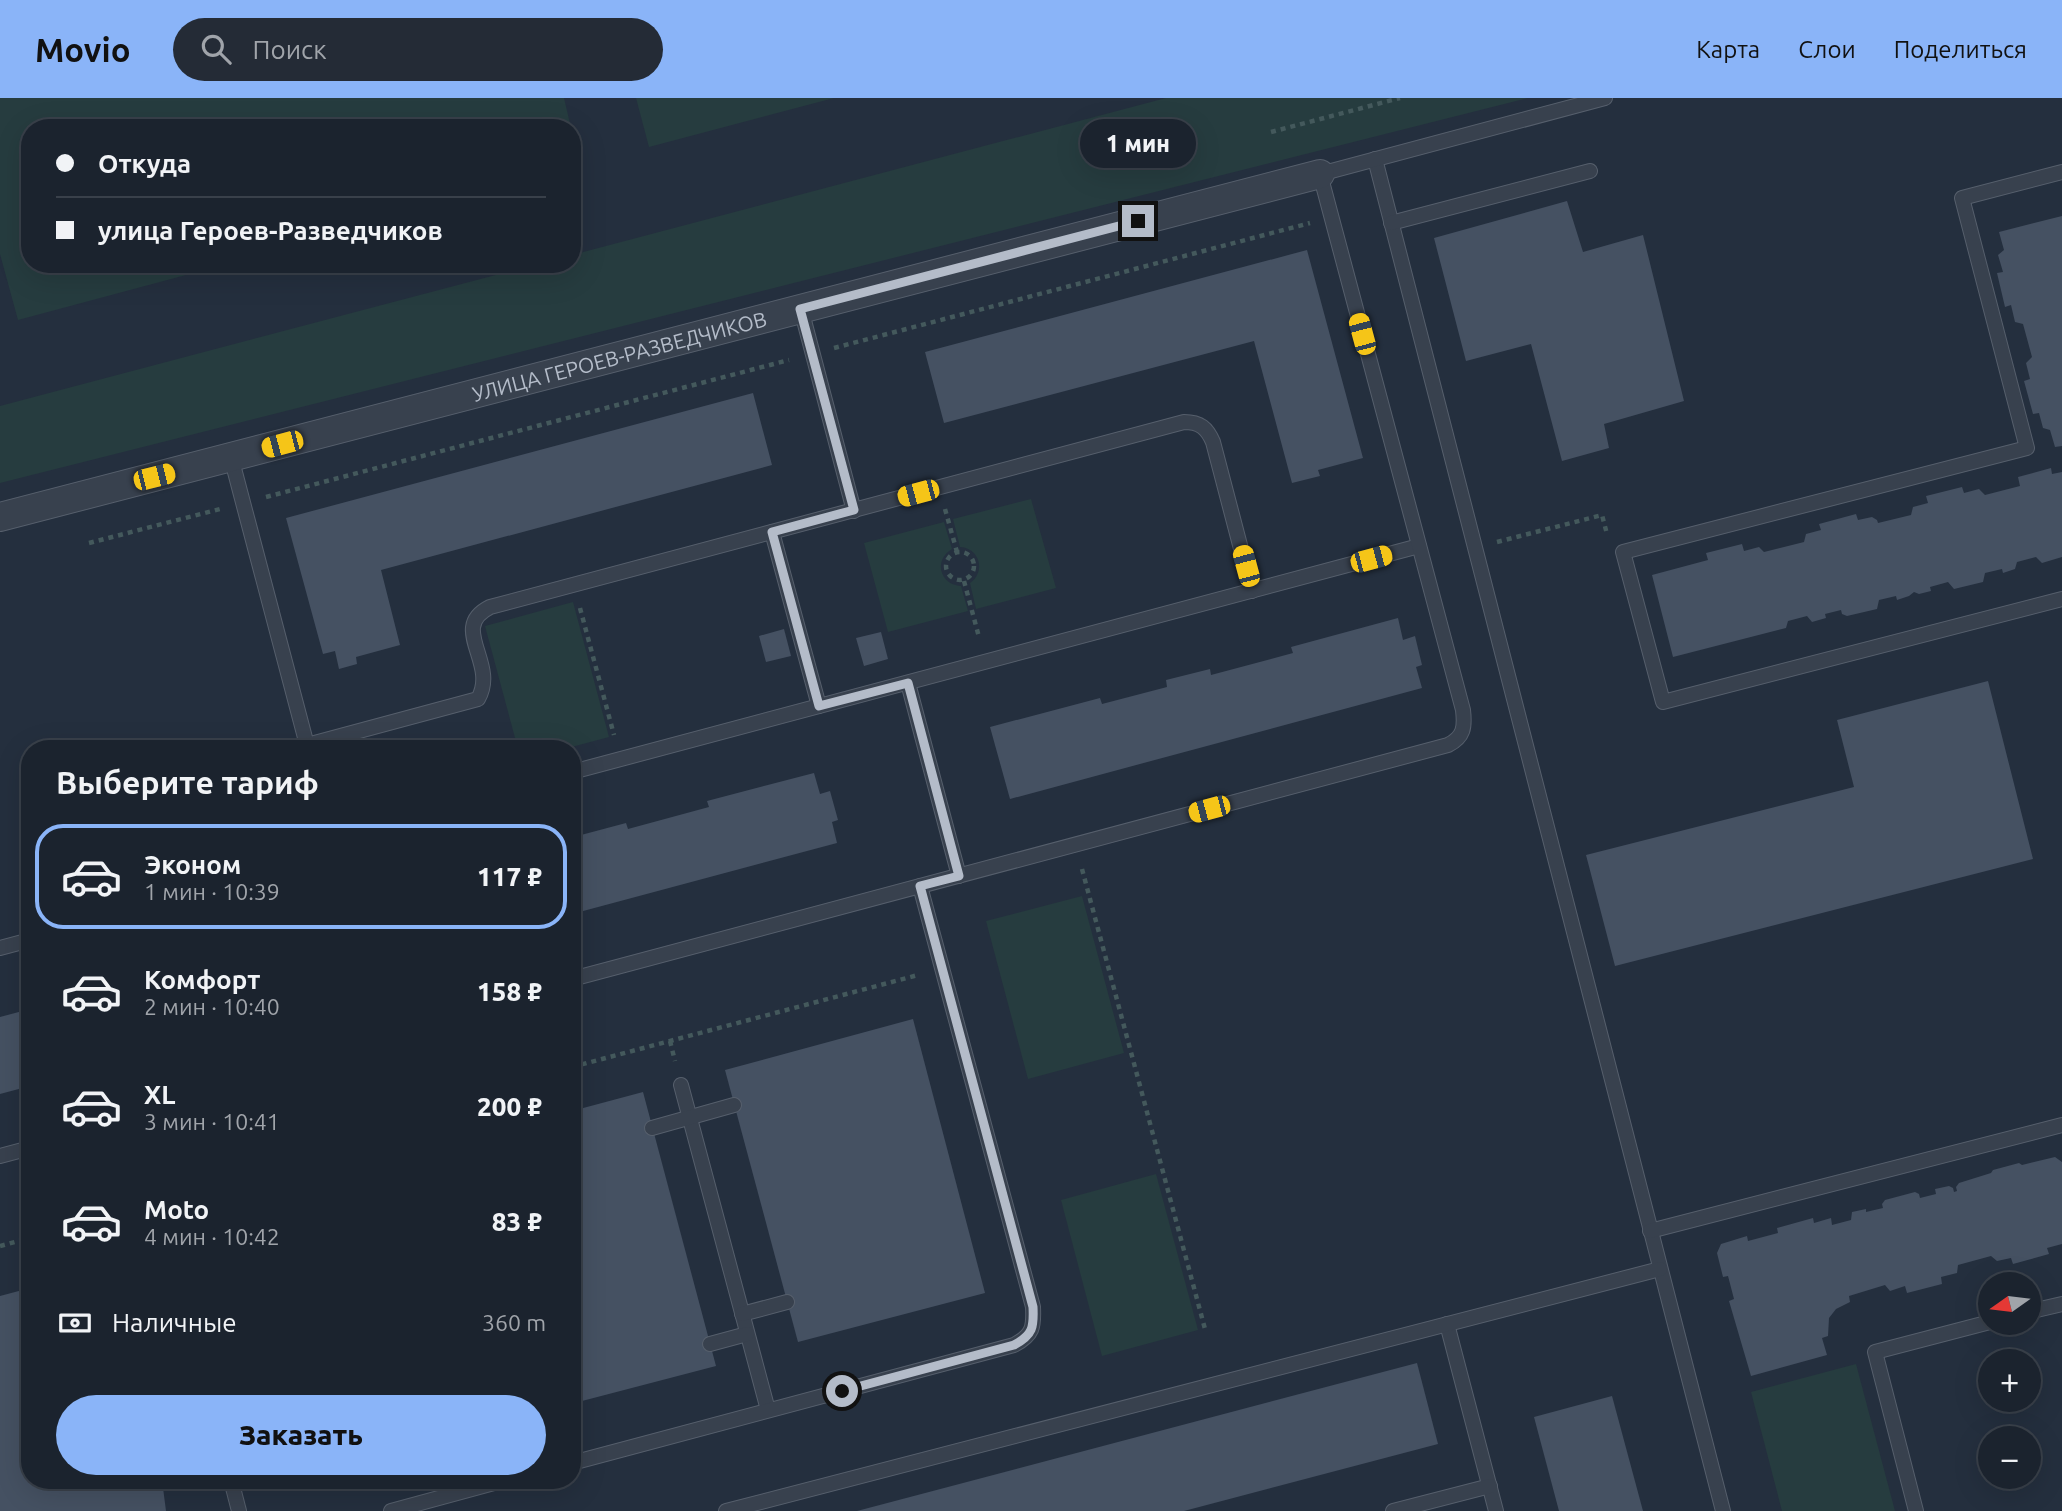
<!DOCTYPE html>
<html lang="ru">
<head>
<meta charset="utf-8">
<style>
	:root { --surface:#1b232e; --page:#242b36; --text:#f1f3f6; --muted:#a0a4aa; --line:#39404a; --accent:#8ab4f8 }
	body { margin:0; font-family:Ubuntu,sans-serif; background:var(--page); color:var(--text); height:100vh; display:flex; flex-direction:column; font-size:26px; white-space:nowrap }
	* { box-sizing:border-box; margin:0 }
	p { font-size:23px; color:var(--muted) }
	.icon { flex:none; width:38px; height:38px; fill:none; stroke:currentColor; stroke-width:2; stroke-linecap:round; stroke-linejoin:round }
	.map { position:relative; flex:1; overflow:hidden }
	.details { position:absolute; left:21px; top:642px; width:560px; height:749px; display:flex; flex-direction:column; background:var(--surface); border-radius:28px; box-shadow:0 7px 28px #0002,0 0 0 2px var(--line) }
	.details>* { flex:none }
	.top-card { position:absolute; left:21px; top:21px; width:560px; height:154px; border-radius:28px; box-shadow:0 7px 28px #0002,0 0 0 2px var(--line); display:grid; align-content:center; height:154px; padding:0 35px; background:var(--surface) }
	.needle { width:46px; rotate:256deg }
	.controls { position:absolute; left:1978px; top:1174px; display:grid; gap:14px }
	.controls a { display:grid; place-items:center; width:63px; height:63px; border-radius:50%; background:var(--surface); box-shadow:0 7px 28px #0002,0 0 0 2px var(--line); font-size:35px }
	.end { position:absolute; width:32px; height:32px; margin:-16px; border:9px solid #b4bcc9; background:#111; box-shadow:0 0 0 4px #111 }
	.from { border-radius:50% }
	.bubble { position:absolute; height:49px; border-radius:24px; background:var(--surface); box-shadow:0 7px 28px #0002,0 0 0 2px var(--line); font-size:23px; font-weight:800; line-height:49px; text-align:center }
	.car { position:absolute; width:21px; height:42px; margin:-21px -10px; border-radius:9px; box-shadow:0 0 5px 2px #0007; background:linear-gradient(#f5c518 24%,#345 0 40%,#f5c518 0 76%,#345 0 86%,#f5c518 0) }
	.top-card b { display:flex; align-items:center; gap:24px; height:66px; font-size:26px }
	.top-card b+b { border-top:2px solid var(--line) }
	.top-card i { width:18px; height:18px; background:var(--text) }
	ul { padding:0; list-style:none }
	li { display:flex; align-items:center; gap:21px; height:105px; margin:0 14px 10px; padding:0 21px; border:4px solid transparent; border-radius:28px }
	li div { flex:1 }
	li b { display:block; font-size:26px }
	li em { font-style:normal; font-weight:800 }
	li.current { border-color:var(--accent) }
	li>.icon { width:63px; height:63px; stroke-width:1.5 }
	h2 { padding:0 35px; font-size:32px; line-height:84px }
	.pay { display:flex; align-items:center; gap:18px; height:77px; padding:0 35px; font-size:26px }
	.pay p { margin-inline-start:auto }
	.action { display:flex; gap:14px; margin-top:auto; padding:14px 35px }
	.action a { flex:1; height:80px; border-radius:42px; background:var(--accent); color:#111; font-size:28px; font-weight:800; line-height:80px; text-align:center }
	header { display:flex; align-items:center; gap:42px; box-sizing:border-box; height:98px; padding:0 35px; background:var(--accent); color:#111 }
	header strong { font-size:33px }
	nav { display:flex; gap:38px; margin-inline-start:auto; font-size:24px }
	.search { width:490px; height:63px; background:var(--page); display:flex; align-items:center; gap:18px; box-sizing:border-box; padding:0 24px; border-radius:38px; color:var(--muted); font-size:26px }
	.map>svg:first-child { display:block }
	.green { fill:#263c3f }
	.building { fill:#455162 }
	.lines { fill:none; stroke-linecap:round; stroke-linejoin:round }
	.lane-casing { stroke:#565f6c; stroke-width:16 }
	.street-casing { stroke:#565f6c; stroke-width:30 }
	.path { stroke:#44595c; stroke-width:4.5; stroke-dasharray:5 5; stroke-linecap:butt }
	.lane { stroke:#38414e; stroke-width:14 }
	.street { stroke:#38414e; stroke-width:28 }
	.route { stroke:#b4bcc9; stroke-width:9 }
	.labels { text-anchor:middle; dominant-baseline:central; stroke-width:7; stroke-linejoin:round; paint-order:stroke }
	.street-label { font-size:21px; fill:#b4bcc9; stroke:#1d2633 }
</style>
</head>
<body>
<header>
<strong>Movio</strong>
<div class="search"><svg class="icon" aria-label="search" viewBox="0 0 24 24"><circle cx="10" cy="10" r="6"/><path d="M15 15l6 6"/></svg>Поиск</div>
<nav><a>Карта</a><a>Слои</a><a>Поделиться</a></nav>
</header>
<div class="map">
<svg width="2062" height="1413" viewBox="0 0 2062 1413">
	<rect width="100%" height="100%" fill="#242f3e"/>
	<g class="green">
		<polygon points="0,0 564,0 571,30 30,30 30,166 227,166 18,222 0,156"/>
		<polygon points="636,0 834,0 649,49"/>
		<polygon points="1166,0 1528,0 0,385 0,308 537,166 572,166 572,157"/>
		<polygon points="572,33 583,71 572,74"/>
		<path d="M 1031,401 L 1056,490 L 976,511 L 970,485 C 986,474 980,450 960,449 L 953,421 Z"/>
		<path d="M 944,424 L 952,451 C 933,462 940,487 961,488 L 968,513 L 888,534 L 864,445 Z"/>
		<polygon points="573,504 609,639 564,651 518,651 485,528"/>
		<polygon points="1082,798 1124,955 1028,981 986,823"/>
		<polygon points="1156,1076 1198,1232 1102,1258 1061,1102"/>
		<polygon points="1856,1266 1895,1413 1782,1413 1751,1294"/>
	</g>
	<g class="building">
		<polygon points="1567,103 1583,154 1643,137 1684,303 1604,326 1609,350 1562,363 1531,246 1466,263 1434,140"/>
		<polygon points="2062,118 2062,348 2055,349 2050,332 2043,330 2039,315 2033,316 2024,283 2030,281 2026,265 2032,259 2023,226 2015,224 2011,207 2005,209 1997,175 2003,174 1998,157 2004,152 1999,134"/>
		<polygon points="1307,152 1363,360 1318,372 1320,378 1292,385 1254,243 944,325 925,254"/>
		<polygon points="753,295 772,367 381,472 400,547 356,559 357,566 339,571 335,553 323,556 286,420"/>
		<polygon points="2051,370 2052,376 2062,374 2062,459 2042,465 2036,459 2017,464 2015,471 2003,475 2002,471 1985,475 1983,484 1954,491 1948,484 1930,489 1931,493 1919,496 1914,494 1909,498 1897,502 1896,498 1879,502 1877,511 1847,518 1842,516 1841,512 1825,516 1826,520 1812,524 1807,518 1788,523 1786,530 1673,559 1652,477 1708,462 1706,455 1742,446 1744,453 1759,449 1764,454 1804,444 1806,436 1821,432 1819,426 1856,416 1858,422 1872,419 1877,422 1878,425 1911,417 1913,409 1928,405 1926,398 1962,389 1964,395 1979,391 1985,397 2020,388 2018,379"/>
		<polygon points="1398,520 1403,542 1415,538 1422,567 1416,569 1422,590 1010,701 990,629 1100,600 1102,606 1167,589 1166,582 1210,571 1211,577 1293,555 1291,549"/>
		<polygon points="784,531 791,558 766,564 759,538"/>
		<polygon points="881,534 888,561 864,568 856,540"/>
		<polygon points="1988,583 2033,761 1615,868 1586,757 1854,689 1837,622"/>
		<polygon points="814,675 820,696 830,693 838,722 832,724 837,745 572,816 572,746 583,743 581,737 626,725 628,731 709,709 707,703"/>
		<polygon points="30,911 30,988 0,996 0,919"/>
		<polygon points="913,921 985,1195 798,1244 725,972"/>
		<polygon points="643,994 716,1268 582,1303 572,1303 572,1013"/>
		<polygon points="2055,1059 2062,1064 2062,1146 2047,1150 2049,1156 2013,1166 2011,1160 1997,1163 1991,1158 1958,1167 1957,1175 1941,1179 1942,1186 1907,1195 1905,1188 1890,1193 1885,1187 1849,1198 1850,1204 1836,1211 1829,1220 1828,1238 1822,1240 1827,1257 1751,1278 1729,1203 1734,1201 1728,1178 1723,1179 1717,1155 1721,1146 1747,1138 1748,1143 1778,1135 1777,1130 1813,1120 1814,1125 1831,1120 1832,1127 1851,1122 1852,1114 1866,1111 1866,1114 1883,1110 1882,1106 1885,1102 1915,1094 1919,1096 1920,1100 1936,1096 1935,1091 1949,1088 1953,1090 1954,1094 1957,1093 1956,1089 1959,1085 1991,1075 1993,1072 2019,1065 2022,1067"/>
		<polygon points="30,1190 30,1382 162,1382 166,1413 0,1413 0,1198"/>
		<polygon points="1417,1265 1438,1346 1184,1413 857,1413"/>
		<polygon points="1612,1298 1643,1413 1559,1413 1534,1319"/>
	</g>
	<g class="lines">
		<g class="lane-casing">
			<g id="lane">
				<polyline points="1375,61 1723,1413"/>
				<polyline points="2062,74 1962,100 2027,350 1623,454 1663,604 2062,501"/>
				<polyline points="1391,125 1590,73"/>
				<polyline points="801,211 854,413"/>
				<polyline points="231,359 308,651"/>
				<polyline points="772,434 819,608"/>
				<polyline points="908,585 959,778"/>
				<path d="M 307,647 L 478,601 C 499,565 448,530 490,509 L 1184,324 C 1200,324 1207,330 1213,344 L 1252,493"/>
				<polyline points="572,674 1419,448"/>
				<polyline points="0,850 30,842"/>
				<path d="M 572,881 L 1448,647 C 1464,639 1465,629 1463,612 L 1320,76 L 1605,0"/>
				<polyline points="681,987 768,1312"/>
				<polyline points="652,1030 734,1007"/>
				<polyline points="0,1058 30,1050"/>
				<polyline points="1650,1133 2062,1027"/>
				<polyline points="2028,1214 2062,1206"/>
				<polyline points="742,1216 787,1204"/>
				<polyline points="1447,1226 1496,1413"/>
				<polyline points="710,1246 747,1236"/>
				<path d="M 572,1365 L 1014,1247 C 1033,1237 1034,1229 1033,1209 L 920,788"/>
				<polyline points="231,1382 239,1413"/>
				<polyline points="391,1413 505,1382"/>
				<polyline points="726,1413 1660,1171"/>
				<polyline points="1393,1413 1490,1388"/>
				<polyline points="1916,1413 1875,1254 1990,1224"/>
			</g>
		</g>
		<g class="street-casing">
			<g id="street">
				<path id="s1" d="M 0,419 L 1320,76"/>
			</g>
		</g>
		<g class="path">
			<polyline points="1271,34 1400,0"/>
			<polyline points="834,250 1310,125"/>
			<polyline points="266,399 789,262"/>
			<polyline points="945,411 957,454"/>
			<polyline points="1497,444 1602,417 1607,436"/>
			<polyline points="89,445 220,411"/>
			<circle cx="960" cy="468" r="14"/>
			<polyline points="964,483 979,539"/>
			<polyline points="580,510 614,637"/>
			<polyline points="1082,771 1205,1231"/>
			<polyline points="670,943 675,963"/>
			<polyline points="572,969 918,877"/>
			<polyline points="0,1148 30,1140"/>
		</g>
		<use href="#lane" class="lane"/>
		<use href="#street" class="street"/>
	</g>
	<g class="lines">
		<path class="route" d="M 842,1293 L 1014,1247 C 1033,1237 1034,1229 1033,1209 L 920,788 L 959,778 L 908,585 L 819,608 L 772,434 L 854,412 L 800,211 L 1138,123"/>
	</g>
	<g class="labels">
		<g class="street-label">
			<text stroke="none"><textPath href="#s1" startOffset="640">УЛИЦА ГЕРОЕВ-РАЗВЕДЧИКОВ</textPath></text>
		</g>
	</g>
</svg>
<div class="controls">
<a><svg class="needle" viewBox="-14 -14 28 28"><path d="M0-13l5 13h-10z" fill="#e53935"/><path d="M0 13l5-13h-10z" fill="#a0a4aa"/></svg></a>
<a>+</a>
<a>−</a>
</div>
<i class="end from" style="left:842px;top:1293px"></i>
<i class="end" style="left:1138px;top:123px"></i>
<div class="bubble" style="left:1080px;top:21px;width:116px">1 мин</div>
<i class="car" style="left:1362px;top:236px;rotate:345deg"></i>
<i class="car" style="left:282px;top:346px;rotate:255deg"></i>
<i class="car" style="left:154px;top:379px;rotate:76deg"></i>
<i class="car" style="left:918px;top:395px;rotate:255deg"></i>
<i class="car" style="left:1371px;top:461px;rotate:75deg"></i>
<i class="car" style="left:1246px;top:468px;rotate:345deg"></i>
<i class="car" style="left:1209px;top:711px;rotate:255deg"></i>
<div class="top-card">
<b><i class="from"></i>Откуда</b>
<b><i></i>улица Героев-Разведчиков</b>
</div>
<section class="details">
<h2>Выберите тариф</h2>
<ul>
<li class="current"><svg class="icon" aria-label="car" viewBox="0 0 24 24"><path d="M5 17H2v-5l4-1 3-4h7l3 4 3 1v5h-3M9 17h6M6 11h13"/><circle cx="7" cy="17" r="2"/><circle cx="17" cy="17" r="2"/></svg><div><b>Эконом</b><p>1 мин · 10:39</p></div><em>117 ₽</em></li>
<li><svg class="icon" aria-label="car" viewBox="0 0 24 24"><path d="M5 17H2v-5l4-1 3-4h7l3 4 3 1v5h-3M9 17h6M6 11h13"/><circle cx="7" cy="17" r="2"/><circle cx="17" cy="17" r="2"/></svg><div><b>Комфорт</b><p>2 мин · 10:40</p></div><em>158 ₽</em></li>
<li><svg class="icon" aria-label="car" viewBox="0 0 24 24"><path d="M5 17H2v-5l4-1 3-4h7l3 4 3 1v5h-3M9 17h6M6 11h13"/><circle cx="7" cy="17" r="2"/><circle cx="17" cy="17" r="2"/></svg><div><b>XL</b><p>3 мин · 10:41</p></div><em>200 ₽</em></li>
<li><svg class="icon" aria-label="car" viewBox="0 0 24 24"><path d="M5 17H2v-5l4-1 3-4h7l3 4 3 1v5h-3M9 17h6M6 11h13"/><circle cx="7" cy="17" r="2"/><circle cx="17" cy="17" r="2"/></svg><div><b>Moto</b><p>4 мин · 10:42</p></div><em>83 ₽</em></li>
</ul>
<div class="pay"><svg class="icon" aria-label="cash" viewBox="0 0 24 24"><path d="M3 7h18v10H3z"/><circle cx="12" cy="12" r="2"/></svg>Наличные<p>360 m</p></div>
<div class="action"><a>Заказать</a></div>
</section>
</div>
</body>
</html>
